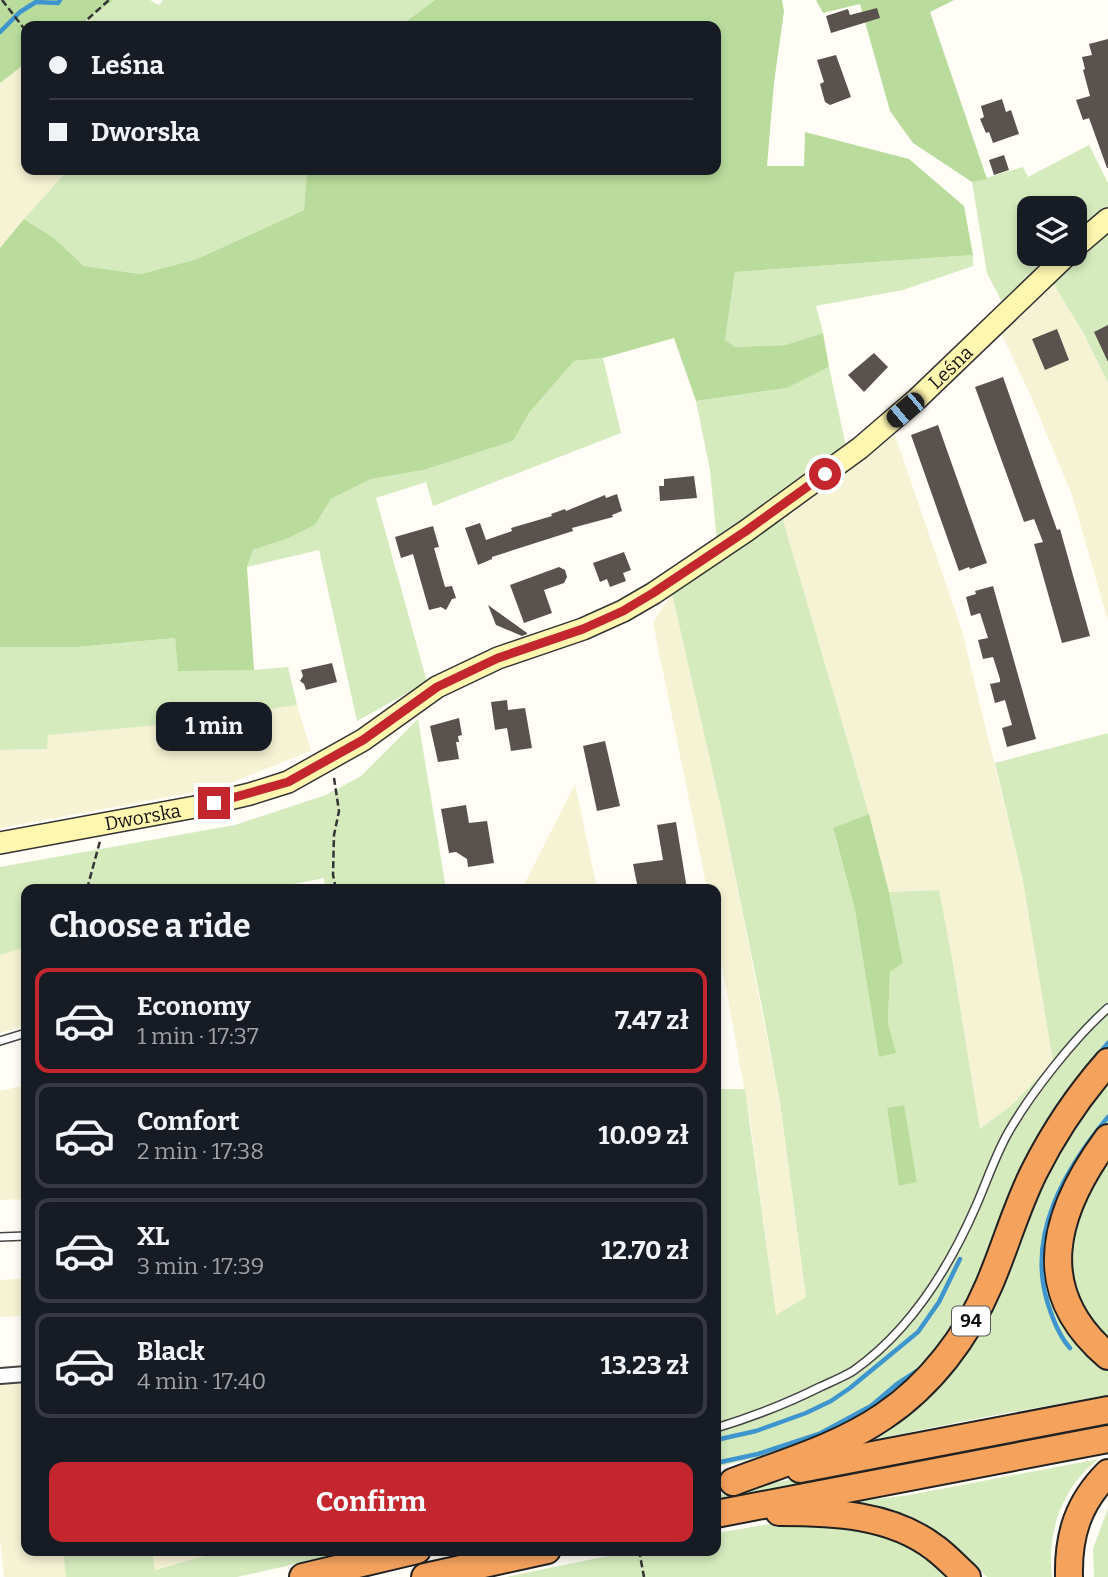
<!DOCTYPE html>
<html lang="en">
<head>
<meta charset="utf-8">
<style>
	:root { --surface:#171b24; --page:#20242c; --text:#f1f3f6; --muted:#9ea1a6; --line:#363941; --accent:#c4262e }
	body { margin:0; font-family:Bitter,serif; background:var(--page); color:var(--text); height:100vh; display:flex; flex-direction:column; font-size:26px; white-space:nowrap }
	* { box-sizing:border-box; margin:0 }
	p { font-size:23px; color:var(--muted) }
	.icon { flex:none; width:38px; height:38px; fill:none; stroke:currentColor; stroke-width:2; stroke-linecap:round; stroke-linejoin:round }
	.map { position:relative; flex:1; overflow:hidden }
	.drawer { position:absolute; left:21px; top:884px; width:700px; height:672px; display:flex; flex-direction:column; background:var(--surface); border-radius:14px; box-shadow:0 4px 10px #0003 }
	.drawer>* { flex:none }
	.hud { position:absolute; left:21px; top:21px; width:700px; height:154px; border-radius:14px; box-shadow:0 4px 10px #0003; display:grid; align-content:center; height:154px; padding:0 28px; background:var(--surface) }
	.fabs { position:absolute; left:1017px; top:196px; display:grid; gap:14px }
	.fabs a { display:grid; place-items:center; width:70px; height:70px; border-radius:14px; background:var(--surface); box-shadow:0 4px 10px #0003; font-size:35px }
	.end { position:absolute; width:32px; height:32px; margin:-16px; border:9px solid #c4262e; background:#fff; box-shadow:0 0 0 4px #fff }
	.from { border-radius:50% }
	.bubble { position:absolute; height:49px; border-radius:14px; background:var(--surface); box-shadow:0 4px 10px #0003; font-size:23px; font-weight:700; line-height:49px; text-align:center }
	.car { position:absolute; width:21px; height:42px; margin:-21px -10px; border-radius:9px; box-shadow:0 0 5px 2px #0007; background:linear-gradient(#222 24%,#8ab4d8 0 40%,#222 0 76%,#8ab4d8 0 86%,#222 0) }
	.hud b { display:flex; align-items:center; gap:24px; height:66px; font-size:26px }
	.hud b+b { border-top:2px solid var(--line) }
	.hud i { width:18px; height:18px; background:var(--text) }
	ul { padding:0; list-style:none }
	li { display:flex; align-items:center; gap:21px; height:105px; margin:0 14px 10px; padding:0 14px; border:4px solid var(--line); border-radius:14px }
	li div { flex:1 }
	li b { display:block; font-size:26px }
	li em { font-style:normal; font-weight:700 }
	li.selected { border-color:var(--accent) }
	li>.icon { width:63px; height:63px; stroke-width:1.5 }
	h2 { padding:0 28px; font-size:32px; line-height:84px }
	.primary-button { display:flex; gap:14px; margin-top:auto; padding:14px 28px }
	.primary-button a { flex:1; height:80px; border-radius:14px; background:var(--accent); color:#fff; font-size:28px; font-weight:700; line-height:80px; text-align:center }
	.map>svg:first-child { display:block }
	.farmland { fill:#f6f3d4 }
	.green { fill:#d5ebbd; fill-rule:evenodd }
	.forest { fill:#b9dc9c }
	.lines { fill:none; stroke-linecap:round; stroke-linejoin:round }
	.stream { stroke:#3f96cf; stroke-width:4.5 }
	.building { fill:#5a524d }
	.lane-casing { stroke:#444; stroke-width:10 }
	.street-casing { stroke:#444; stroke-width:18 }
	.secondary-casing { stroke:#333; stroke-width:24 }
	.highway-casing { stroke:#222; stroke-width:30 }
	.path { stroke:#333; stroke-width:2.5; stroke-dasharray:7 3.5; stroke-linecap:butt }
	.lane { stroke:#fff; stroke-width:7 }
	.street { stroke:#fff; stroke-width:14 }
	.secondary { stroke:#fff6b0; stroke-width:21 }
	.highway { stroke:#f5a25d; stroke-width:26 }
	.route { stroke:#c4262e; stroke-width:9 }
	.labels { text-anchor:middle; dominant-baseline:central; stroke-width:7; stroke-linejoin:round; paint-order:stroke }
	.shield { fill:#fff; stroke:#585858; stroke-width:2 }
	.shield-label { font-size:18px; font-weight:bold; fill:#111 }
	.street-label { font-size:19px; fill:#111; stroke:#fff }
</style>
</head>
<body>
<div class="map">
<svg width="1108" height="1577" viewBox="0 0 1108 1577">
	<rect width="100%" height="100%" fill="#fffdf5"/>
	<g class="farmland">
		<polygon points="19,68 26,74 26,170 68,170 0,248 0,83"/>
		<polygon points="1053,283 1085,336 1108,383 1108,621 1072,495 1031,396 1001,333"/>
		<polygon points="895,435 962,631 1023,881 1053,1062 1013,1104 980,1129 952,958 938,890 889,892 869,814 782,517"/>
		<polygon points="672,594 724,821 780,1102 806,1298 776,1316 750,1120 716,933 716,889 707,889 653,622"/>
		<polygon points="297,705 311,751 217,788 0,828 0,750 47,749 48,735 173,724"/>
		<polygon points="575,784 597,889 522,889"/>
		<polygon points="26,947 26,1025 0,1033 0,955"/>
		<polygon points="26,1085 26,1199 0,1200 0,1091"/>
		<polygon points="26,1278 26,1316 0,1317 0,1280"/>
		<polygon points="26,1379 26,1550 63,1551 66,1577 4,1577 0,1539 0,1381"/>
		<polygon points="152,1550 222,1551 154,1570"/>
	</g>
	<g class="green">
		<polygon points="114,0 150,0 159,5 163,0 435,0 400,26 77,26"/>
		<polygon points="1089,145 1108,183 1108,210 1075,240 1074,208 1029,208 1029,254 1059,254 1003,304 987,273 972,182 1023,167 1028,177"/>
		<polygon points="68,170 307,170 304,210 197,259 141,274 84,266 54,238 24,219"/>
		<polygon points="1108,232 1108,383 1085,336 1053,283"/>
		<polygon points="973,255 973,266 903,290 816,306 823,333 785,345 734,347 725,340 735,272"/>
		<polygon points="603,358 621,433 433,506 426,482 376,498 427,682 357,721 319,550 247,567 253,550 289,538 315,525 331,499 371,479 424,470 513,441 529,413 574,361"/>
		<polygon points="829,367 846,447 717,542 710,470 696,401 787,388"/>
		<path d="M 782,517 L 869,814 L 833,829 L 896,1053 L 888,1023 L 890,972 L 903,963 L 889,892 L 939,890 L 952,958 L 980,1129 L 1013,1104 L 1053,1062 L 1023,881 L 995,763 L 1108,733 L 1108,1048 L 1084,1076 L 976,1292 L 919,1376 L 850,1425 L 773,1454 L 716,1467 L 716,1089 L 745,1089 L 776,1315 L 806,1297 L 780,1102 L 762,1007 L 724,821 L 672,594 ZM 903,1105 L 917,1181 L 900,1186 L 887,1109 Z"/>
		<polygon points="175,638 178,670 254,670 288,667 297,705 173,724 48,735 47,749 0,750 0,647 78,647"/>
		<polygon points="418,719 446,889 325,889 324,878 270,889 26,889 26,947 0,955 0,867 235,825 326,795 361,776"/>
		<polygon points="1108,1074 1108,1123 1089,1151 1049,1237 1108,1367 1108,1395 985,1417 851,1444 924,1393 1045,1170"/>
		<polygon points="1108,1149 1108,1346 1075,1307 1066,1240"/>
		<polygon points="1108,1418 1108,1429 716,1505 716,1495 884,1460"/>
		<path d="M 1099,1459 C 1063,1485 1046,1533 1052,1577 L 987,1577 C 945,1530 913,1517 853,1502 L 909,1495 Z"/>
		<polygon points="1108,1508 1108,1577 1094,1577 1093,1549"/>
		<polygon points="787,1521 888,1533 957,1577 506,1577 632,1551 716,1550 716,1533"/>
		<polygon points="63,1551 152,1551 155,1570 222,1551 354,1551 237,1577 66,1577"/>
	</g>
	<g class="forest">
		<polygon points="0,0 114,0 77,26 26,26 26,63 0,83"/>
		<polygon points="435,0 782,0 784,11 774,83 767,166 804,166 805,132 909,159 964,206 973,255 735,272 725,340 735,347 785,345 823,333 829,367 787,388 696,401 674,338 603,358 574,361 529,413 513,441 424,470 371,479 331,499 315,525 289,538 253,550 247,567 254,670 178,671 175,638 78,647 0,647 0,248 24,219 54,238 84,266 141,274 197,259 304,210 307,170 716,170 716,26 400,26"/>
		<polygon points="816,0 954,0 930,12 987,179 972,182 913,143 890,111 860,4 823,13"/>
		<polygon points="869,814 889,892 903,963 890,972 888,1023 896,1053 879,1057 855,909 833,828"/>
		<polygon points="904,1105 917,1182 899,1186 887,1108"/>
	</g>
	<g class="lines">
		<g class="stream">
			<polyline points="0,32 20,12 36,2 58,3 60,0"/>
			<polyline points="1097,1056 1108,1043"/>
			<path d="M 1070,1348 C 1059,1336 1053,1320 1048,1304 C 1026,1235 1065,1169 1108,1117"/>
			<polyline points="716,1440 756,1431 806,1413 831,1401 850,1388 918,1332 939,1302 960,1259"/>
			<polyline points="716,1463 758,1454 819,1434 871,1406 897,1384 917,1371"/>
		</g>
	</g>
	<g class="building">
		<polygon points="877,8 880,18 831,33 826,16 848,9 850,15"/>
		<polygon points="1108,39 1108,168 1107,168 1089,118 1083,120 1076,100 1090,96 1083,70 1085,69 1082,57 1092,55 1089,44"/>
		<polygon points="836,55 851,97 830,105 825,102 820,84 824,82 817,60"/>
		<polygon points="1002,99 1006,112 1011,110 1019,134 993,143 989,132 986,133 980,119 984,117 981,106"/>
		<polygon points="1004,155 1009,170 994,175 989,160"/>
		<polygon points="1108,325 1108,362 1094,332"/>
		<polygon points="1057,329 1069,360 1045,370 1032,339"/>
		<polygon points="874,353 888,367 864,392 848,375"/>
		<polygon points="1003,377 1057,530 1060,529 1090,636 1062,643 1034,544 1043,542 1034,519 1024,522 975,387"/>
		<polygon points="938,425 987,563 970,569 969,567 959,571 911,435"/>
		<polygon points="694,476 697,498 660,501 659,486 664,486 664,479"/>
		<polygon points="617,494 622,511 612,515 613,517 572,528 573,531 492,557 492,559 478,565 465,528 480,523 486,540 512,531 511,528 552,516 551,514 565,509 566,511 605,495 606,498"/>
		<polygon points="433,526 439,547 434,548 445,587 452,586 456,598 452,599 446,610 441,607 429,610 413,554 401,558 395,537"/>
		<polygon points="624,552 631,570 623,573 626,581 610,587 607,579 600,582 593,563"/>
		<polygon points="559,567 565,570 567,577 564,583 544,590 552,613 524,623 510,585"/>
		<polygon points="993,586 1036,739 1007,747 1002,728 1012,725 1005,700 995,703 990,684 1000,682 1000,679 993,657 983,659 978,640 988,638 980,613 971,616 966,597 976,594 975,591"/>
		<polygon points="488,605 527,633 527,634 522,636 496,625"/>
		<polygon points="332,663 337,682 306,690 304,684 300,681 303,676 301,670"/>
		<polygon points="507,700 508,710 525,708 532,748 511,751 507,728 495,730 491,702"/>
		<polygon points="459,718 462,735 458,736 459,742 456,742 459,759 438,762 430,726"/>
		<polygon points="605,741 620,806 597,811 583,746"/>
		<polygon points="466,805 469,823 487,821 494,863 468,867 467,859 456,852 449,853 441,809"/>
		<polygon points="676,822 687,889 638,889 633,864 663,860 657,825"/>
	</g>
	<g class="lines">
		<g class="lane-casing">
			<g id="lane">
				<polyline points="0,1041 26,1033"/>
				<polyline points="0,1237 26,1236"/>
				<path d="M 716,1428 C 752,1417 786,1404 820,1387 C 831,1382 843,1377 853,1371 C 910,1331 949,1268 976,1206 C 987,1181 995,1156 1008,1133 C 1030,1094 1075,1037 1108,1008"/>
			</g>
		</g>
		<g class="street-casing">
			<polyline id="street" points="0,1376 26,1374"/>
		</g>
		<g class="secondary-casing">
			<g id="secondary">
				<polyline points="1074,248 1108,219"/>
				<path id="s1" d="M 0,843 L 195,807 L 250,794 L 288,782 L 363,740 L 437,687 L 498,658 L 583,629 L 623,611 L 654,593 L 746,531 L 860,448 L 917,399 L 1068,254"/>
			</g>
		</g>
		<g class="highway-casing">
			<g id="highway">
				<path d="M 1108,1138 C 1054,1211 1030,1290 1108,1356"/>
				<polyline points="800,1469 1108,1410"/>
				<path d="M 733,1482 C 783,1463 839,1447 884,1416 C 930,1385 967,1337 989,1285 C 1005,1248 1016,1208 1034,1172 C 1054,1132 1079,1095 1108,1062"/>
				<path d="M 779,1512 C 832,1512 891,1514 935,1548 C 946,1556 956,1567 967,1577"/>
				<polyline points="716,1514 1108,1439"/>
				<polyline points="303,1577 417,1550"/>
				<polyline points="425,1577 547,1550"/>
				<path d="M 1069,1577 C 1068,1535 1078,1503 1108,1473"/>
			</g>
		</g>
		<g class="path">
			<polyline points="2,0 26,31"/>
			<polyline points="80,26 109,0"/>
			<polyline points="334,778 339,811 334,835 333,875 336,889"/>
			<polyline points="87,889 100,841"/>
			<polyline points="639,1550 644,1577"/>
		</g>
		<use href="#lane" class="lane"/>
		<use href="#street" class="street"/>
		<use href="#secondary" class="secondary"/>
		<use href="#highway" class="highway"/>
	</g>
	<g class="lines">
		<polyline class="route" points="214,803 288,782 363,740 437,687 498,658 583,629 623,611 653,593 746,531 825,474"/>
	</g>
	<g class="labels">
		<rect class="shield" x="952" y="1306.5" width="38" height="29" rx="5"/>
		<g class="shield-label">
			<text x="971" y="1321">94</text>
		</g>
		<g class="street-label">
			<text stroke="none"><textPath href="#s1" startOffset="1082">Leśna</textPath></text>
			<text stroke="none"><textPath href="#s1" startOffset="145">Dworska</textPath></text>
		</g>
	</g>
</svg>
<div class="fabs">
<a><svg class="icon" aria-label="layers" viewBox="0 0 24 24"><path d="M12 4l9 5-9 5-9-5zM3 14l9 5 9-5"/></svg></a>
</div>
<i class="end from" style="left:825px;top:474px"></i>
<i class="end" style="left:214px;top:803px"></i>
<div class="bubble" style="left:156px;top:702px;width:116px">1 min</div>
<i class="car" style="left:905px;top:410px;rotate:230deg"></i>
<div class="hud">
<b><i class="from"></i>Leśna</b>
<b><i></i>Dworska</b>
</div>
<section class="drawer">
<h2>Choose a ride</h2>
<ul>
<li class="selected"><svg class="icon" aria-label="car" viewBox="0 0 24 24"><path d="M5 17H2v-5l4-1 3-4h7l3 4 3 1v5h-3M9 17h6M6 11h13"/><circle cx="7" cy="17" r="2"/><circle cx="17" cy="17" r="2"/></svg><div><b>Economy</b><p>1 min · 17:37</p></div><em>7.47 zł</em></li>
<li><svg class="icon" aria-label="car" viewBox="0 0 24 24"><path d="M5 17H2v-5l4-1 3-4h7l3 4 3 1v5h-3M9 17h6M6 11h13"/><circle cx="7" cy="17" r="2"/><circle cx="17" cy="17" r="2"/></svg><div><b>Comfort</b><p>2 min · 17:38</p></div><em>10.09 zł</em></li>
<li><svg class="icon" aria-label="car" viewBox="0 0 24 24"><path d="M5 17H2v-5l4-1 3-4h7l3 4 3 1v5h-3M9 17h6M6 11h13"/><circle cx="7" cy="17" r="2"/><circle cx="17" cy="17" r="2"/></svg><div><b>XL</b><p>3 min · 17:39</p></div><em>12.70 zł</em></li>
<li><svg class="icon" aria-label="car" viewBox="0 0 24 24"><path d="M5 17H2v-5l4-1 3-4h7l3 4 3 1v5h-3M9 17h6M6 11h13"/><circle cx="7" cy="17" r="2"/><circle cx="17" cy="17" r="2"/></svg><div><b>Black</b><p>4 min · 17:40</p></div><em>13.23 zł</em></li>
</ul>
<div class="primary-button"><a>Confirm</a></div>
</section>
</div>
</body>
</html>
